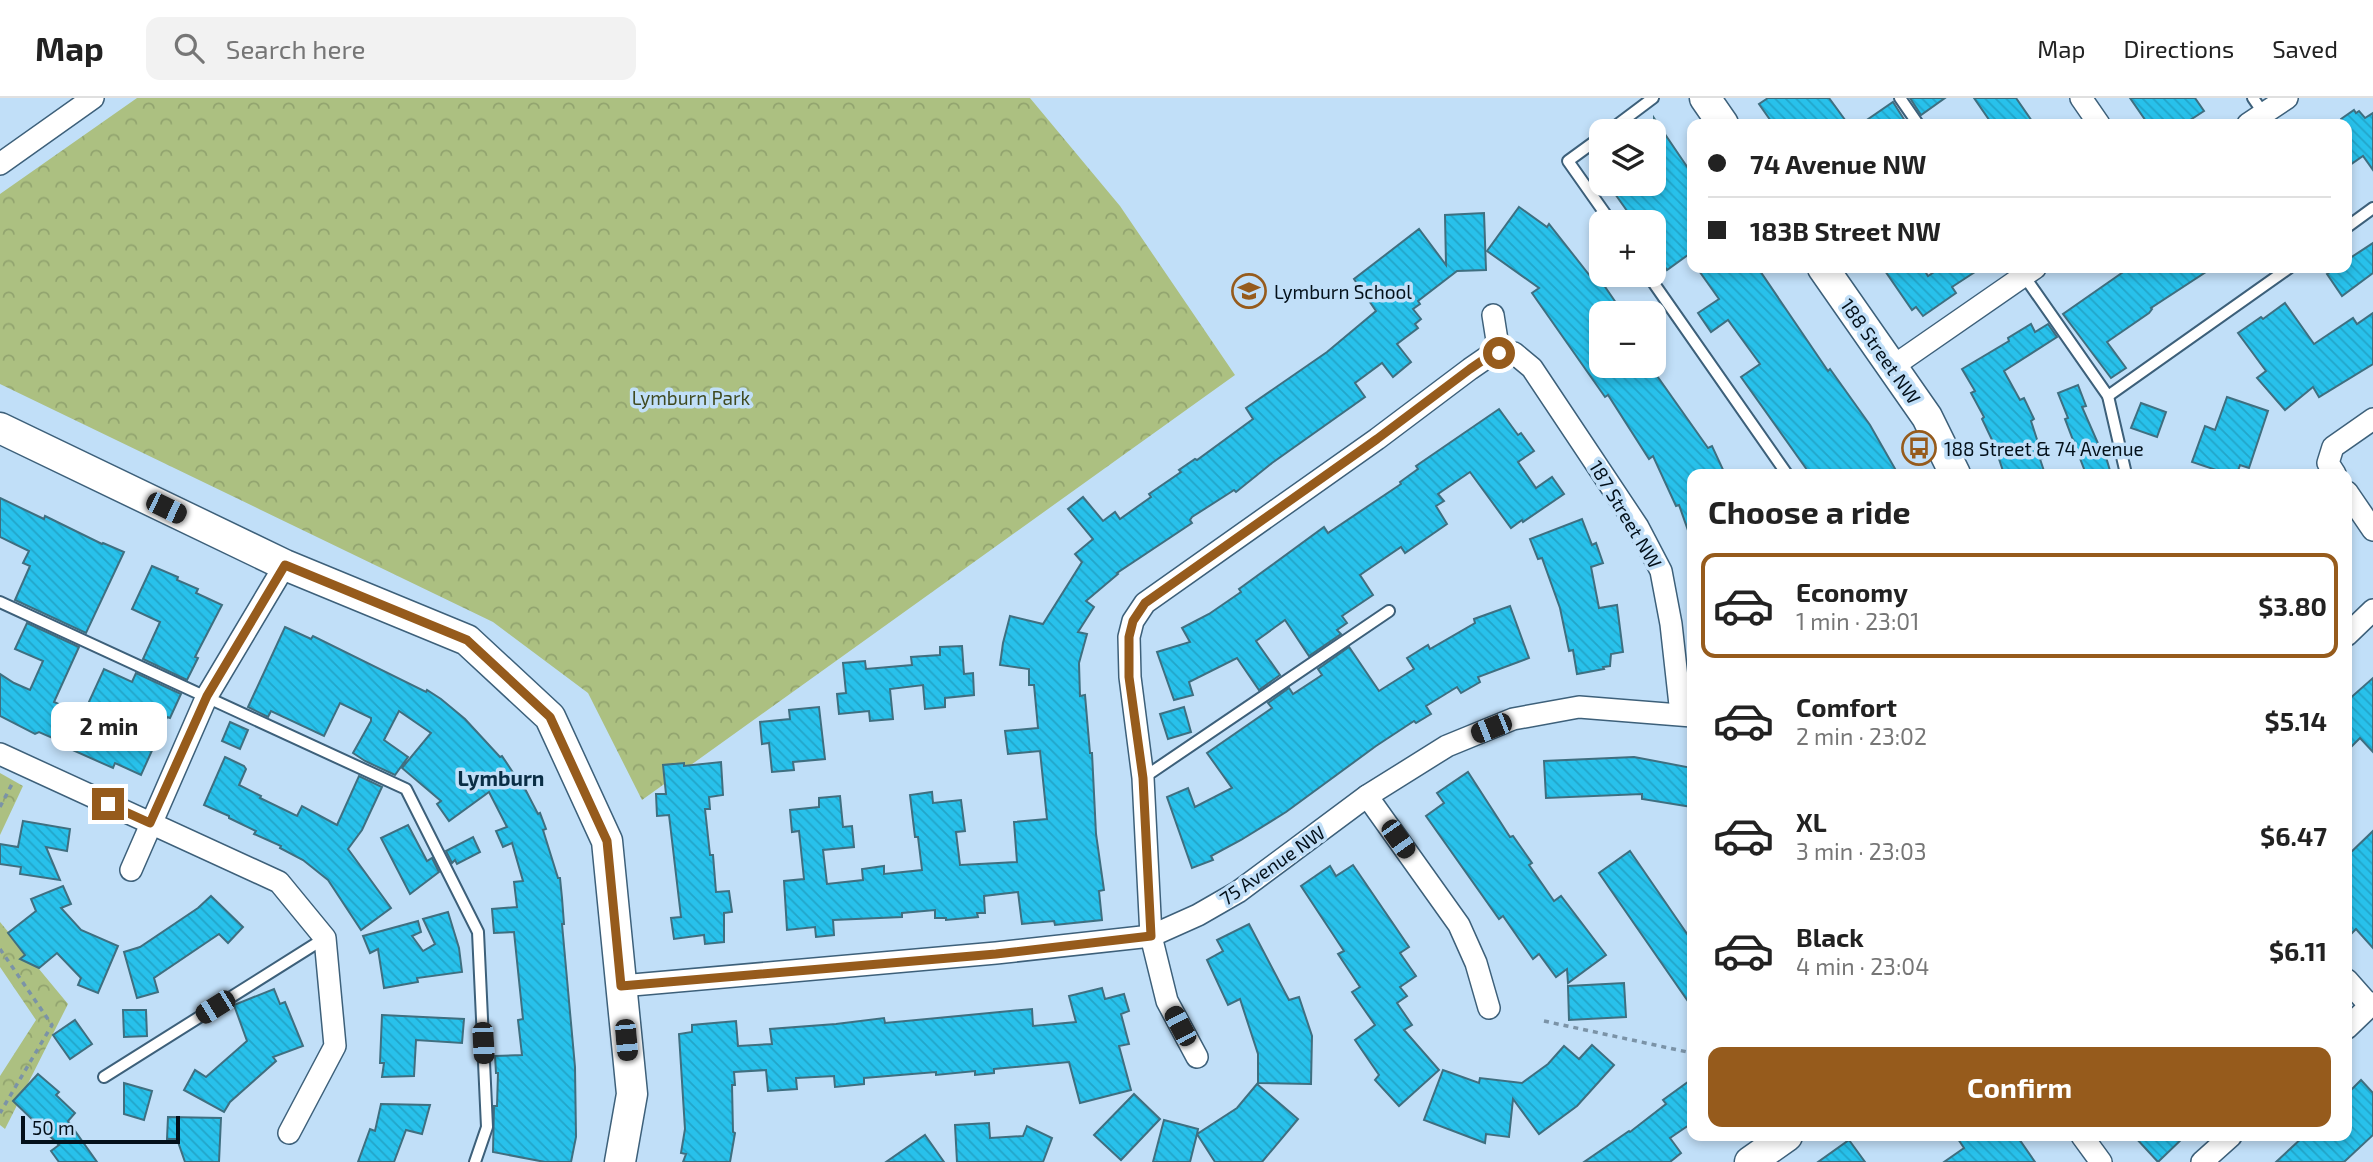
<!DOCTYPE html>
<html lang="en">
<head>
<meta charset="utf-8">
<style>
	:root { --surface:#fff; --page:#f2f2f2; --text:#222; --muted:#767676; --line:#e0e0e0; --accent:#965b1c }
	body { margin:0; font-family:"Exo 2",sans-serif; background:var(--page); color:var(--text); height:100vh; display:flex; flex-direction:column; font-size:26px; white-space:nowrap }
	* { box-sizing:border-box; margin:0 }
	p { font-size:23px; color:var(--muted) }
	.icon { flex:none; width:38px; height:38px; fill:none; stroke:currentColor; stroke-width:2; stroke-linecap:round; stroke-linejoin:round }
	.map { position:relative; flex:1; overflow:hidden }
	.details { position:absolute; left:1687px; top:371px; width:665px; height:672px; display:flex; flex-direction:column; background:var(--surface); border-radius:14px; box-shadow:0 4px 10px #0003 }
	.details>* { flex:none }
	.hud { position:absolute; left:1687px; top:21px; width:665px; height:154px; border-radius:14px; box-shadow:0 4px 10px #0003; display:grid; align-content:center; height:154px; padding:0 21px; background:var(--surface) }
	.tools { position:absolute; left:1589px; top:21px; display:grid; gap:14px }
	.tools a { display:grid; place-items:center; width:77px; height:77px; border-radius:14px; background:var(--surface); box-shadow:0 4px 10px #0003; font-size:35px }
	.scale { position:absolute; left:21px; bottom:18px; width:159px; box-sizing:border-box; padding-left:7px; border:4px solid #03101a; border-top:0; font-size:19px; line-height:24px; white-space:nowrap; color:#03101a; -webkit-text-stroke:5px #c1dff8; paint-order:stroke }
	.end { position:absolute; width:32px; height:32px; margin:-16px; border:9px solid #965b1c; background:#fff; box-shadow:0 0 0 4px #fff }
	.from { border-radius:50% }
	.bubble { position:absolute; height:49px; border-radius:14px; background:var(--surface); box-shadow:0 4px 10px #0003; font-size:23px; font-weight:700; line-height:49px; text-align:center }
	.car { position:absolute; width:21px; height:42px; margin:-21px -10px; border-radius:9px; box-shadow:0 0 5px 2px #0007; background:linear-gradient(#222 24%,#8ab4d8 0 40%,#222 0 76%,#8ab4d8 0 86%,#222 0) }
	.hud b { display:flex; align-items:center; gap:24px; height:66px; font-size:26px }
	.hud b+b { border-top:2px solid var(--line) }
	.hud i { width:18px; height:18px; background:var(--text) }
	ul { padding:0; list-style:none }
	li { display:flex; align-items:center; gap:21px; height:105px; margin:0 14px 10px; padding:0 7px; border:4px solid transparent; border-radius:14px }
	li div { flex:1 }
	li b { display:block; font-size:26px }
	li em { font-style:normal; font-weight:700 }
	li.selected { border-color:var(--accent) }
	li>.icon { width:63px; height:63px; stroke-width:1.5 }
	h2 { padding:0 21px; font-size:32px; line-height:84px }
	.action { display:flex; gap:14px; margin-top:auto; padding:14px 21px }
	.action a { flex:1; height:80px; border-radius:14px; background:var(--accent); color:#fff; font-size:28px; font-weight:700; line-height:80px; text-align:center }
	header { display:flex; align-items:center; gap:42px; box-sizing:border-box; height:98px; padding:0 35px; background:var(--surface); border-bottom:2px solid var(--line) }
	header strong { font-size:33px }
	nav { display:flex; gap:38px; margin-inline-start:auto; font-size:24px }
	.search { width:490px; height:63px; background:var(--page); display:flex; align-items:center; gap:18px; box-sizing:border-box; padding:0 24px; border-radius:14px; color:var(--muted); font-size:26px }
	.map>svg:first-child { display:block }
	.forest { fill:url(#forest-crowns) }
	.building { fill:url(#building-back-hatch); stroke:#3f6f80; stroke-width:2 }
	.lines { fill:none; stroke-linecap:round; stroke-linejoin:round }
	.lane-casing { stroke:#3d607a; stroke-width:14 }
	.street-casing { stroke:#3d607a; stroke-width:24 }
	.secondary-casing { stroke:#3d607a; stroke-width:33 }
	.path { stroke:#7b93a7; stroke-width:3.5; stroke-dasharray:5 5; stroke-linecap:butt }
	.lane { stroke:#fff; stroke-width:10 }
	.street { stroke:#fff; stroke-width:21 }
	.secondary { stroke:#fff; stroke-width:30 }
	.route { stroke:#965b1c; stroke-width:9 }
	.labels { text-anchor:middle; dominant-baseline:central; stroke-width:7; stroke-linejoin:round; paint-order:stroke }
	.poi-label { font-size:19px; fill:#03101a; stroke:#c1dff8; text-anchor:start }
	.street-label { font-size:19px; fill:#03101a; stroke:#c1dff8 }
	.park-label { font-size:19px; fill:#3f4a21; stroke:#c1dff8 }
	.neighbourhood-label { font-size:21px; font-weight:bold; fill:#0a2e45; stroke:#c1dff8 }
</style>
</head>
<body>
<header>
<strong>Map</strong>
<div class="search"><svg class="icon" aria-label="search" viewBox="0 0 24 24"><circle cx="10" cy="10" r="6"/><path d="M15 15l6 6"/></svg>Search here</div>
<nav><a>Map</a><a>Directions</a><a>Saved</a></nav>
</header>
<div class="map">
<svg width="2373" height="1064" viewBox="0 0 2373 1064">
	<defs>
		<pattern id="forest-crowns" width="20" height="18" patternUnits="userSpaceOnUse" patternTransform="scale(1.75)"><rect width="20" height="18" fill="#acc081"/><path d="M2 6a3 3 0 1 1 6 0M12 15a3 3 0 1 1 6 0" fill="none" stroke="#92a46f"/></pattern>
		<pattern id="building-back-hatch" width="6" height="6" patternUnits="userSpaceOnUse" patternTransform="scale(1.75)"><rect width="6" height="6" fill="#28c1eb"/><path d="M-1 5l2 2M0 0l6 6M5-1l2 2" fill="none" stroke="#22a5c9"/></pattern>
	</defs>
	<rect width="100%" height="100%" fill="#c1dff8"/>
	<g class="forest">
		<polygon points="137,0 1030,0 1120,108 1235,277 642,702 588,595 493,524 0,286 0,96"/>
		<polygon points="0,675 23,688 0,737"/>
		<polygon points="0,824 68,906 5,1031 0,1027 0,978 36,922 0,869"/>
	</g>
	<g class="building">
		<polygon points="1768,0 1829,0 1848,26 1773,26 1759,6"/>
		<polygon points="1910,0 1945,0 1921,17"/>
		<polygon points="1974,0 2016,0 2034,26 1992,26"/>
		<polygon points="2130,0 2195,0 2204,13 2184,26 2148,26"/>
		<polygon points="1893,4 1907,26 1861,26"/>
		<polygon points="2354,12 2356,15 2359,13 2365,20 2373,15 2373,72 2363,58 2347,69 2347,26 2341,26 2341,21"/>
		<polygon points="1654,20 1692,76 1692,154 1667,172 1654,152 1654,124 1635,124 1608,86 1654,86"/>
		<polygon points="1519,109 1547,129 1549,126 1594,183 1599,180 1623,215 1601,215 1601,268 1650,268 1708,350 1712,348 1725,376 1692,376 1692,438 1690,438 1679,407 1676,408 1653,358 1649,361 1608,297 1605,299 1532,195 1539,190 1487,153"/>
		<polygon points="1484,115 1486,172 1457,173 1418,203 1420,206 1413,211 1421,221 1415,226 1418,230 1397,246 1411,264 1393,279 1382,265 1355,285 1365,299 1272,365 1236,394 1234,392 1231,394 1192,419 1190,422 1192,425 1117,475 1118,476 1086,503 1094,509 1078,534 1087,536 1079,565 1080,598 1085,597 1090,655 1092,655 1096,736 1104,792 1099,793 1102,822 1055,827 1054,823 1022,826 1018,794 984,798 985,815 977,815 978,819 946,822 946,820 935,820 935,812 902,815 902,819 833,822 834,837 816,839 815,829 787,832 784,783 804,781 799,733 792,734 790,712 819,709 819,700 840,698 843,729 852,728 854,749 823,752 827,786 863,782 862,771 884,768 884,776 922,772 918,739 915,739 910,697 932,694 933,705 961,702 965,733 956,734 960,767 1017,764 1014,724 1047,721 1040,653 1008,656 1005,633 1038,630 1034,587 1029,587 1029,571 1000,567 1003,545 1010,518 1043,526 1082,464 1075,456 1093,441 1068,411 1083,399 1103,423 1115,414 1120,421 1151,399 1149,396 1181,374 1179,372 1195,361 1197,362 1253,321 1246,310 1327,254 1376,213 1354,181 1419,131 1446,167 1445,117"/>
		<polygon points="2373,145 2373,175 2342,198 2327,176 2336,170 2347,170 2347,162"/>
		<polygon points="1697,170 1758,170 1828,273 1830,271 1870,327 1898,376 1810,376 1741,279 1760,266 1728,222 1711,234 1698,215 1719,201"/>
		<polygon points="1883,170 1923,170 1928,178 1940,170 1981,170 1952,189 1956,195 1923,218 1916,209 1912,212"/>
		<polygon points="2129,170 2212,170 2151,210 2152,211 2149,215 2107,244 2126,270 2111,280 2063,216"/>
		<polygon points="2285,205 2314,246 2353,220 2357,226 2373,215 2373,266 2319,299 2313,289 2285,312 2257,280 2266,273 2238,235 2261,219 2263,221"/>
		<polygon points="2031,226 2035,234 2048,226 2057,239 2004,273 2020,302 2024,300 2034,321 2031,323 2043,360 2040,361 2045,376 2004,376 1994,346 1982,321 1984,319 1971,295 1975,293 1962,271 2009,243 2008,240"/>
		<polygon points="2078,287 2086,308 2082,309 2100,350 2103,349 2111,376 2086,376 2065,321 2068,320 2058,295"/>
		<polygon points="2227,299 2268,313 2249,370 2240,367 2237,376 2228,376 2192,364 2205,328 2215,332"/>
		<polygon points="2141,305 2166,314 2157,339 2131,330"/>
		<polygon points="1499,311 1518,337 1521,335 1534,353 1518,364 1536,390 1552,379 1564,396 1523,424 1522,422 1511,430 1470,374 1438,396 1444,403 1436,408 1447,426 1405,455 1401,449 1360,477 1373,497 1342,518 1347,525 1337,532 1341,536 1309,558 1285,522 1256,543 1280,577 1259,592 1237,560 1189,584 1193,597 1174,602 1157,554 1190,544 1182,530 1209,516 1241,494 1239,491 1324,429 1328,435 1401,386 1400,384 1418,371 1416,368"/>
		<polygon points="0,400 44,421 45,418 102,446 103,445 124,454 86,535 15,502 30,468 23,465 29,453 0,439"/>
		<polygon points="1582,421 1592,447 1596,445 1603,465 1591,469 1599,510 1617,507 1623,554 1611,556 1610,568 1603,569 1604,571 1577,576 1573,552 1569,553 1560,510 1542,460 1538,461 1530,441"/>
		<polygon points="152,468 178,479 177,482 198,491 196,495 222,507 195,559 198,560 187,582 143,561 160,524 132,511"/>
		<polygon points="1510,508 1529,560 1478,579 1480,584 1461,595 1457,589 1426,608 1431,616 1416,625 1414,623 1376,648 1286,714 1241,742 1211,758 1213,762 1192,770 1167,699 1188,690 1195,709 1232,690 1207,655 1272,610 1268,605 1289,590 1293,596 1322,577 1318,571 1349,549 1379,593 1414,571 1407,560 1428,547 1430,551 1475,525 1474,521"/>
		<polygon points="27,525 79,549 54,604 83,617 104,571 132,584 136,575 181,596 170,620 167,619 141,677 115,665 113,670 68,650 69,647 39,634 35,636 0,618 0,576 14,585 30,592 43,563 15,551"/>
		<polygon points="285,529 311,541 313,538 426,594 427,592 441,601 465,621 500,659 502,658 520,685 522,685 538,716 540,715 546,731 543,732 558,780 560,780 562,800 564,826 562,826 575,969 576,1039 571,1064 545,1064 493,1054 494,1008 497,1008 498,975 496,975 495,958 522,957 518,922 523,921 514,834 494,835 492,811 517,809 514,784 523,783 512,745 503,749 496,733 507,729 489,694 449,723 437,706 441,703 402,670 431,635 399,613 384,642 408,659 395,677 365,663 353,655 371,623 371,620 340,605 324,638 271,613 268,619 248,609"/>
		<polygon points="962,548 964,576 973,575 974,597 945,600 945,609 925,611 923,587 890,591 893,621 870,623 869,613 839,616 837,596 846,595 843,565 865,563 866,571 912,567 911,559 940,557 940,549"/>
		<polygon points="2373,580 2373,654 2360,640 2347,653 2347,603"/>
		<polygon points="819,609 825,661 793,664 794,672 772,674 769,645 762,646 760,624 790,621 789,612"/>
		<polygon points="1184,609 1191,634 1168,641 1160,616"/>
		<polygon points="230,624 248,632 240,651 222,643"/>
		<polygon points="225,659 244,668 246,671 239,687 261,698 260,700 297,718 302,708 337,727 359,678 382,689 362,732 348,751 391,810 361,832 328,782 303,762 280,750 281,748 254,736 256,733 229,720 229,718 204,707"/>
		<polygon points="1634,659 1692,670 1692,709 1642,701 1642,696 1546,700 1544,663"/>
		<polygon points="721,664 723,697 709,699 710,711 705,711 710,757 713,757 716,794 729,793 732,814 724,815 724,844 705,846 704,837 674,841 671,820 681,819 669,717 657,718 656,696 666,696 663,667 684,665 684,668"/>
		<polygon points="1468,674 1510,739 1513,738 1532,765 1529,767 1554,803 1561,798 1606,857 1568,885 1567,871 1556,879 1539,856 1533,861 1503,818 1499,821 1426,718 1444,705 1437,695"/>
		<polygon points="23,723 70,731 67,753 46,749 60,782 20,776 21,769 0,766 0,746 18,749"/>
		<polygon points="408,727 427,763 432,760 439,774 410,796 381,740"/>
		<polygon points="2373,733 2373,850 2356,831 2347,840 2347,758"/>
		<polygon points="473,739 480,754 457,766 455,762 452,765 446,753"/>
		<polygon points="1630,753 1692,843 1692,909 1599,775"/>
		<polygon points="1353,767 1409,849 1400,855 1416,878 1400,889 1407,898 1397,905 1412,927 1404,932 1439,972 1399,1008 1375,982 1379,977 1355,942 1375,927 1352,894 1360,889 1338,856 1344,853 1301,788 1330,768 1336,778"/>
		<polygon points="63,788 71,806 61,810 81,832 118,848 98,895 78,887 81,880 57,855 39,870 20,861 25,857 8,835 36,813 31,801"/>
		<polygon points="211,798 243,829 228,845 219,836 154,880 158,894 137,900 124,854 140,849 198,810"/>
		<polygon points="448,814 459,850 462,874 417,880 418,884 384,890 378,851 370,855 363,838 418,823 421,834 412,838 423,853 435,846 423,821"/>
		<polygon points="1249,826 1289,902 1299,899 1312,938 1311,986 1258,985 1258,956 1240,901 1228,907 1207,862 1223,853 1217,842"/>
		<polygon points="1624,885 1626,919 1569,922 1568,888"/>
		<polygon points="1102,890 1105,901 1124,896 1129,913 1121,916 1129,946 1119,948 1131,992 1080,1005 1069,964 994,971 994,975 975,977 975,973 936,977 936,974 864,980 864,986 835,989 834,978 796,980 797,991 768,993 766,972 734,974 735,987 732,987 733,1034 735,1035 730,1064 683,1064 686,1056 681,1055 685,1031 679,936 692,934 692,927 736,923 738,948 772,946 770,931 836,926 884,920 885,925 1032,911 1033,928 1076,924 1069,898"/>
		<polygon points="274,891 280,906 285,904 303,948 273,959 276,963 230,1004 224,1014 184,992 195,972 206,979 247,943 234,907"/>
		<polygon points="123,912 146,912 147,938 124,939"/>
		<polygon points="382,917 464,921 462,945 416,942 414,978 382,979 384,965 380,965"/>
		<polygon points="75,922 92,946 70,961 53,937"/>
		<polygon points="1592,947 1614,967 1577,1008 1539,1036 1513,1001 1509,1039 1486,1036 1485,1045 1424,1022 1443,972 1479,985 1480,980 1522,985 1548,966 1564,948 1579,961"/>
		<polygon points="38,976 59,994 56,997 75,1015 68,1023 97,1064 59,1064 51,1053 59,1047 13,1003"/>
		<polygon points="1692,981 1692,1025 1670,1040 1681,1055 1670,1064 1584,1064 1629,1033 1630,1034 1666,1006 1663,1002"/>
		<polygon points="2361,982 2373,995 2373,1037 2344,1064 2276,1064 2304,1038 2347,1038 2347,996"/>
		<polygon points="124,985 152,993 144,1022 124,1016"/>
		<polygon points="1257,986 1298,1021 1262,1064 1215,1064 1197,1036 1190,1064 1153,1064 1164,1022 1198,1031 1197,1036 1237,1010"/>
		<polygon points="1134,996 1160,1021 1121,1062 1094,1037"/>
		<polygon points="381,1006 430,1007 422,1036 406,1032 394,1064 358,1064 370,1031 375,1033"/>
		<polygon points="168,1019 221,1020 219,1064 185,1064 177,1041 167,1041"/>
		<polygon points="989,1025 990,1040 1023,1038 1027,1028 1052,1040 1043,1064 957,1064 955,1027"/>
		<polygon points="925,1037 944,1064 886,1064"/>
		<polygon points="1956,1038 2017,1038 2035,1064 1944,1064 1964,1050"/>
		<polygon points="2134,1038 2185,1038 2158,1064"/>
		<polygon points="1849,1042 1865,1064 1818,1064"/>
	</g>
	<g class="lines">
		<g class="lane-casing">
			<g id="lane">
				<polyline points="1900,0 1918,26"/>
				<polyline points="2253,0 2264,16"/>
				<polyline points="1609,33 1653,0"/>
				<polyline points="1601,39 1568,63 1611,124"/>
				<polyline points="2347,129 2373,110"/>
				<polyline points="2022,175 2108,298 2126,376"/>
				<polyline points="1648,177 1787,376"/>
				<polyline points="2108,298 2289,170"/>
				<polyline points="0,504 406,691 478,834 487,1029 475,1064"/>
				<polyline points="1143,680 1389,513"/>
				<polyline points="104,979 325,840"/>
			</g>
		</g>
		<g class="street-casing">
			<g id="street">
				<polyline points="2081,0 2099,26"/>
				<polyline points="2248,26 2287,0"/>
				<polyline points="0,66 93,0"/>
				<polyline points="1499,255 1514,255 1532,270 1638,429 1661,473 1671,526 1681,616"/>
				<polyline points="1892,269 2035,170"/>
				<polyline points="2335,376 2328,365 2333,349 2373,321"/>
				<polyline points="2347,394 2373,432"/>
				<polyline points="2347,537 2373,512"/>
				<polyline points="0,656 279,784 325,840 335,948 289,1035"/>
				<polyline points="1367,698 1459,827 1476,865 1489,910"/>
				<polyline points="131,772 207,598 285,467"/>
				<polyline points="2347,882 2370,908"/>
				<polyline points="621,888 996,855 1151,838 1198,817 1238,794 1367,698 1447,648 1513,621 1579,609 1692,618"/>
				<polyline points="2347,930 2373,905"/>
				<polyline points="1197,959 1167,903 1151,838 1143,680 1130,579 1129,539 1133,523 1145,505 1377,341 1470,271 1486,260 1499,255 1493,217"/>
				<polyline points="2082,1038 2101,1064"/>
				<polyline points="2202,1064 2231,1038"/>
			</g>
		</g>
		<g class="secondary-casing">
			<g id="secondary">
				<polyline points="1705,0 1723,26"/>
				<polyline points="1823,170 1927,319 1955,376"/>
				<polyline points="0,330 285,467 467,542 550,619 607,743 632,996 620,1064"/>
				<polyline points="1750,1064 1787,1038"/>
			</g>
		</g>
		<g class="path">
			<polyline points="0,709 13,684"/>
			<polyline points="0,851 52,927 0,1015"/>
			<polyline points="1544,923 1692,955"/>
		</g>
		<use href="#lane" class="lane"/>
		<use href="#street" class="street"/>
		<use href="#secondary" class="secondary"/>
	</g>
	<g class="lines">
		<polyline class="route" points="108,706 150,725 207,598 285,467 467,542 550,619 607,743 621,888 996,856 1151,838 1143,680 1129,579 1129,539 1133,523 1145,505 1377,341 1470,271 1486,260 1499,255"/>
	</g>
	<defs>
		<g id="school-ring" transform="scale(1.75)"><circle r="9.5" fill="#c1dff8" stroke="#965b1c" stroke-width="1.5"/><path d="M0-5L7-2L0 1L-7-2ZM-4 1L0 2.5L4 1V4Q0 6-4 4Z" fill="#965b1c"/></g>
		<g id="bus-ring" transform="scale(1.75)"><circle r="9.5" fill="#c1dff8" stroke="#965b1c" stroke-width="1.5"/><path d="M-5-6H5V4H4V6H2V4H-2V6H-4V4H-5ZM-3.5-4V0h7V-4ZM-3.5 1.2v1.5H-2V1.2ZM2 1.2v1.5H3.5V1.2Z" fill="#965b1c"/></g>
	</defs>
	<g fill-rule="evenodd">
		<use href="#school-ring" x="1249" y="193"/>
		<use href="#bus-ring" x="1919" y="350"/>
	</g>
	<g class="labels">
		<g class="poi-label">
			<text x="1274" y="193">Lymburn School</text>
			<text x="1944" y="350">188 Street &amp; 74 Avenue</text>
		</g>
		<g class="street-label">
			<text transform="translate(1881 253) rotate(55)">188 Street NW</text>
			<text transform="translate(1626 416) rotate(59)">187 Street NW</text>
			<text transform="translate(1272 767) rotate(-35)">75 Avenue NW</text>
		</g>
		<g class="park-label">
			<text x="691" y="299">Lymburn Park</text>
		</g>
		<g class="neighbourhood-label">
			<text x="501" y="679">Lymburn</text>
		</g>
	</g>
</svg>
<div class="tools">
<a><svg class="icon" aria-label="layers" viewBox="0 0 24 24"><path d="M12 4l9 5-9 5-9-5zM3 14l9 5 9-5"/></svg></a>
<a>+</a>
<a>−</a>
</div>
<div class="scale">50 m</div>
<i class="end from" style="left:1499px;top:255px"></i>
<i class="end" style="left:108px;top:706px"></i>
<div class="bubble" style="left:51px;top:604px;width:116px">2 min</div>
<i class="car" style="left:166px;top:410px;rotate:116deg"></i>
<i class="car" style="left:1491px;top:630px;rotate:248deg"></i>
<i class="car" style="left:1398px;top:741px;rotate:145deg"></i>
<i class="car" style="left:215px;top:909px;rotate:238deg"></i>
<i class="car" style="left:1180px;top:928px;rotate:332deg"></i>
<i class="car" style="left:626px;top:942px;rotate:175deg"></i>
<i class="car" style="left:483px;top:945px;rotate:177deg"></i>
<div class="hud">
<b><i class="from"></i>74 Avenue NW</b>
<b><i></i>183B Street NW</b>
</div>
<section class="details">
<h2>Choose a ride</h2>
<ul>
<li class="selected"><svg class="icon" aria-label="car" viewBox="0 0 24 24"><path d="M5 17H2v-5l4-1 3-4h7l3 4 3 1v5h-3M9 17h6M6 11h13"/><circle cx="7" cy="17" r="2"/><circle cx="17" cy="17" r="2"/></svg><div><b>Economy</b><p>1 min · 23:01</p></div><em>$3.80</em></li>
<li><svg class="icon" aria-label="car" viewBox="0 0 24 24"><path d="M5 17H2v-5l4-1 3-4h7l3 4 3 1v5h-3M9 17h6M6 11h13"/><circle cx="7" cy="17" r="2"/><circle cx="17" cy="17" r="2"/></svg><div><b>Comfort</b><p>2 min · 23:02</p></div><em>$5.14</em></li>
<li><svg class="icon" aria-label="car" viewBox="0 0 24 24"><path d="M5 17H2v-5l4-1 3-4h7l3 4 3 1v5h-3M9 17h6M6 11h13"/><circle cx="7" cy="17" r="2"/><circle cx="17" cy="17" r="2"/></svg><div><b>XL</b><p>3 min · 23:03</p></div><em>$6.47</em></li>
<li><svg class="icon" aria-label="car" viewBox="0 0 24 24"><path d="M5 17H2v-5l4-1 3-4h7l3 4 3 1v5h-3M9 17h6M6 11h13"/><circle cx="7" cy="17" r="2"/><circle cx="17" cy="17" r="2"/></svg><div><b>Black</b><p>4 min · 23:04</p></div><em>$6.11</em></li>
</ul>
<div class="action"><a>Confirm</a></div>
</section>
</div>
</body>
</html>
